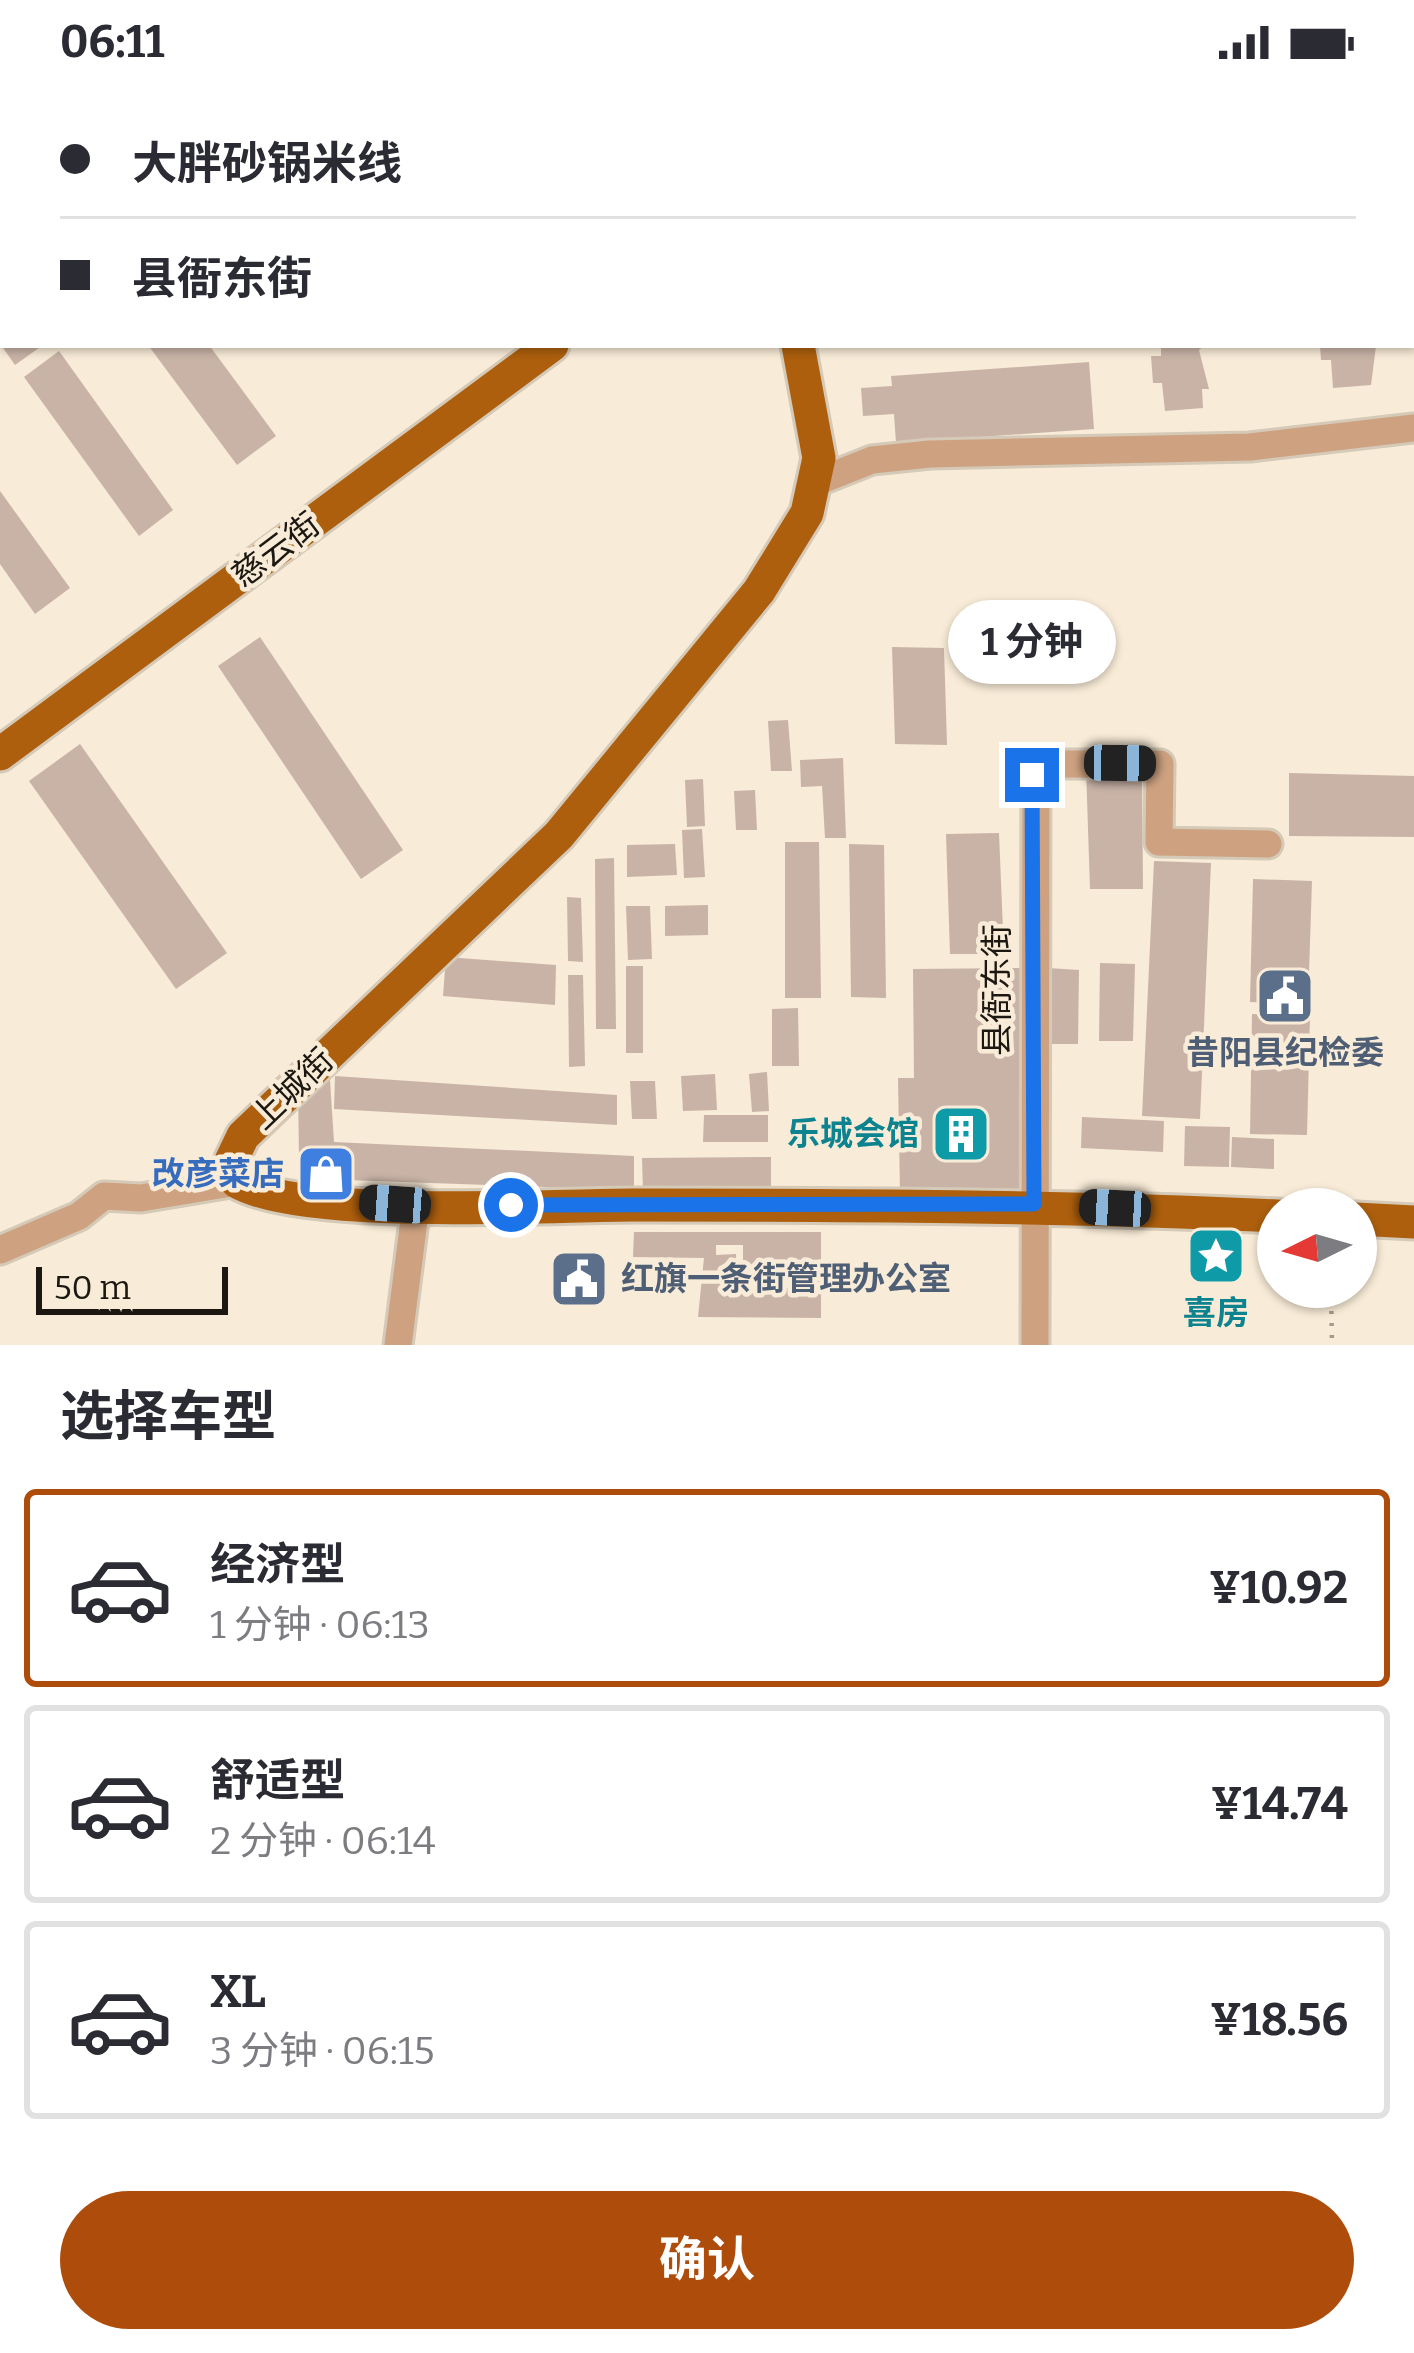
<!DOCTYPE html>
<html lang="zh">
<head>
<meta charset="utf-8">
<style>
	:root { --surface:#fff; --page:#f2f2f3; --text:#2b2b33; --muted:#7c7c81; --line:#e1e1e2; --accent:#ae4d0b }
	body { margin:0; font-family:Bitter,"Noto Sans SC",serif; background:var(--page); color:var(--text); height:100vh; display:flex; flex-direction:column; font-size:45px; white-space:nowrap }
	* { box-sizing:border-box; margin:0 }
	p { font-size:39px; color:var(--muted) }
	.icon { flex:none; width:66px; height:66px; fill:none; stroke:currentColor; stroke-width:2; stroke-linecap:round; stroke-linejoin:round }
	.map { position:relative; height:1261px; overflow:hidden }
	.panel { display:flex; flex-direction:column; background:var(--surface); flex:1 }
	.panel>* { flex:none }
	.guide { position:absolute; left:0px; top:0px; width:1416px; height:264px; box-shadow:0 3px 9px #0004; display:grid; align-content:center; height:264px; padding:0 60px; background:var(--surface) }
	.needle { width:78px; rotate:265deg }
	.fabs { position:absolute; left:1257px; top:1104px; display:grid; gap:24px }
	.fabs a { display:grid; place-items:center; width:120px; height:120px; border-radius:50%; background:var(--surface); box-shadow:0 3px 9px #0004; font-size:60px }
	.scale { position:absolute; left:36px; bottom:30px; width:192px; box-sizing:border-box; padding-left:12px; border:6px solid #1c1811; border-top:0; font-size:33px; line-height:42px; white-space:nowrap; color:#1c1811; -webkit-text-stroke:9px #f8ebd7; paint-order:stroke }
	.end { position:absolute; width:54px; height:54px; margin:-27px; border:15px solid #1a73e8; background:#fff; box-shadow:0 0 0 6px #fff }
	.from { border-radius:50% }
	.bubble { position:absolute; height:84px; border-radius:42px; background:var(--surface); box-shadow:0 3px 9px #0004; font-size:39px; font-weight:700; line-height:84px; text-align:center }
	.car { position:absolute; width:36px; height:72px; margin:-36px -18px; border-radius:15px; box-shadow:0 0 9px 3px #0007; background:linear-gradient(#222 24%,#8ab4d8 0 40%,#222 0 76%,#8ab4d8 0 86%,#222 0) }
	.guide b { display:flex; align-items:center; gap:42px; height:114px; font-size:45px }
	.guide b+b { border-top:3px solid var(--line) }
	.guide i { width:30px; height:30px; background:var(--text) }
	ul { padding:0; list-style:none }
	li { display:flex; align-items:center; gap:36px; height:198px; margin:0 24px 18px; padding:0 36px; border:6px solid var(--line); border-radius:12px }
	li div { flex:1 }
	li b { display:block; font-size:45px }
	li em { font-style:normal; font-weight:700 }
	li.on { border-color:var(--accent) }
	li>.icon { width:108px; height:108px; stroke-width:1.5 }
	h2 { padding:0 60px; font-size:54px; line-height:144px }
	.action { display:flex; gap:24px; margin-top:auto; padding:24px 60px }
	.action a { flex:1; height:138px; border-radius:72px; background:var(--accent); color:#fff; font-size:48px; font-weight:700; line-height:138px; text-align:center }
	.status { display:flex; justify-content:space-between; align-items:center; height:84px; padding:0 60px; background:var(--surface); direction:ltr }
	.status svg { height:33px; fill:currentColor }
	.map>svg:first-child { display:block }
	.building { fill:#c9b3a7; fill-rule:evenodd }
	.lines { fill:none; stroke-linecap:round; stroke-linejoin:round }
	.minor-casing { stroke:#d5c9b7; stroke-width:33 }
	.major-casing { stroke:#d5c9b7; stroke-width:39 }
	.path { stroke:#a59b8c; stroke-width:4.5; stroke-dasharray:3 9; stroke-linecap:butt }
	.minor { stroke:#cea281; stroke-width:27 }
	.major { stroke:#ad5f0d; stroke-width:33 }
	.route { stroke:#1a73e8; stroke-width:15 }
	.labels { text-anchor:middle; dominant-baseline:central; stroke-width:9; stroke-linejoin:round; paint-order:stroke }
	.street-label { font-size:33px; fill:#1c1811; stroke:#f8ebd7 }
	.service-label { font-size:33px; font-weight:bold; fill:#4e5e75; stroke:#f8ebd7 }
	.culture-label { font-size:33px; font-weight:bold; fill:#0d838f; stroke:#f8ebd7; text-anchor:end }
	.shop-label { font-size:33px; font-weight:bold; fill:#366cbe; stroke:#f8ebd7; text-anchor:end }
</style>
</head>
<body>
<div class="status"><b>06:11</b><svg viewBox="0 0 49 12"><path d="M0 12V9h3v3zM5 12V6h3v6zM10 12V3h3v9zM15 12V0h3v12zM26 1h20v11H26zM47 4h2v5h-2z"/></svg></div>
<div class="map">
<svg width="1414" height="1261" viewBox="0 0 1414 1261">
	<rect width="100%" height="100%" fill="#f8ebd7"/>
	<g class="building">
		<polygon points="1,261 43,261 15,281"/>
		<polygon points="148,261 209,261 276,352 237,381"/>
		<polygon points="1161,261 1205,261 1199,266 1209,305 1202,305 1203,324 1165,327 1162,299 1153,299 1151,272 1161,272"/>
		<polygon points="1320,261 1376,262 1371,301 1333,304 1331,276 1321,276"/>
		<polygon points="59,267 173,426 139,452 24,293"/>
		<polygon points="1089,278 1094,345 896,359 894,330 863,332 861,304 892,302 891,292"/>
		<polygon points="0,407 70,504 35,530 0,480"/>
		<polygon points="260,553 403,766 361,795 218,582"/>
		<polygon points="892,563 944,564 947,661 895,660"/>
		<polygon points="788,636 792,687 771,687 768,637"/>
		<polygon points="80,660 227,869 176,905 29,697"/>
		<polygon points="843,674 846,754 825,754 822,702 801,703 800,676"/>
		<polygon points="1142,682 1143,805 1090,805 1086,684"/>
		<polygon points="1289,689 1414,692 1414,753 1289,752"/>
		<polygon points="703,695 705,742 687,743 685,696"/>
		<polygon points="755,706 757,746 736,746 734,707"/>
		<polygon points="702,745 705,793 684,794 682,746"/>
		<polygon points="999,749 1004,870 950,870 946,750"/>
		<polygon points="785,758 819,758 821,914 785,914"/>
		<polygon points="675,760 677,791 627,793 627,761"/>
		<polygon points="849,760 884,761 886,914 851,913"/>
		<polygon points="614,774 616,945 596,945 595,775"/>
		<polygon points="1154,777 1211,779 1200,1035 1142,1032"/>
		<polygon points="1253,795 1312,797 1308,920 1250,918"/>
		<polygon points="567,813 581,814 583,878 568,877"/>
		<polygon points="708,821 708,851 665,852 665,822"/>
		<polygon points="626,822 650,822 652,875 628,876"/>
		<polygon points="446,873 556,881 555,921 443,912"/>
		<polygon points="1100,879 1135,880 1133,957 1099,957"/>
		<rect x="626" y="882" width="17" height="87"/>
		<polygon points="1020,884 1023,1107 900,1109 898,994 914,994 913,885"/>
		<polygon points="1048,884 1079,886 1078,960 1047,960"/>
		<polygon points="568,891 583,891 585,982 569,983"/>
		<polygon points="798,924 799,982 772,982 772,925"/>
		<polygon points="1252,930 1310,932 1307,1051 1250,1050"/>
		<polygon points="767,988 769,1027 752,1028 749,990"/>
		<polygon points="715,990 717,1026 683,1027 681,992"/>
		<polygon points="335,992 617,1011 617,1041 334,1025"/>
		<polygon points="330,996 334,1058 634,1072 634,1106 316,1095 305,1087 299,1072 298,1004"/>
		<polygon points="630,997 655,997 657,1035 632,1035"/>
		<polygon points="704,1031 768,1031 768,1058 703,1058"/>
		<polygon points="1082,1033 1164,1037 1163,1068 1081,1064"/>
		<polygon points="1185,1042 1230,1043 1229,1083 1184,1082"/>
		<polygon points="1232,1053 1274,1055 1274,1085 1231,1083"/>
		<polygon points="771,1073 771,1107 643,1109 642,1074"/>
		<path d="M 634,1148 L 821,1148 L 821,1234 L 698,1233 L 704,1174 L 633,1173 ZM 716,1161 L 743,1161 L 743,1187 L 794,1187 L 794,1204 L 737,1204 L 736,1170 L 716,1171 Z"/>
	</g>
	<g class="lines">
		<g class="minor-casing">
			<g id="minor">
				<polyline points="953,3 957,0"/>
				<polyline points="814,399 872,376 930,370 1250,363 1414,344"/>
				<polyline points="0,1166 79,1132 104,1112 141,1114 237,1098"/>
				<polyline points="398,1261 416,1121"/>
				<polyline points="1035,1261 1036,680 1160,680 1159,758 1268,760"/>
			</g>
		</g>
		<g class="major-casing">
			<g id="major">
				<polyline points="699,0 701,3"/>
				<polyline points="853,3 855,0"/>
				<polyline points="903,3 908,0"/>
				<path d="M 798,261 L 819,374 L 807,429 L 759,507 L 559,751 L 243,1052 L 231,1077 L 237,1098 C 304,1136 546,1121 633,1121 C 848,1121 1063,1122 1278,1132"/>
				<polyline points="0,670 552,261"/>
				<polyline points="1356,1135 1414,1138"/>
			</g>
		</g>
		<polyline class="path" points="1331,1203 1332,1261"/>
		<use href="#minor" class="minor"/>
		<use href="#major" class="major"/>
	</g>
	<g class="lines">
		<polyline class="route" points="511,1121 1034,1120 1032,691"/>
	</g>
	<defs>
		<g id="civic-square" transform="scale(3)"><rect x="-9" y="-9" width="18" height="18" rx="4" fill="#5c6f8a" stroke="#f8ebd7"/><path d="M-.6-6.5H3V-4.5H.6V-3L4-1V1h2V6H-6V1h2V-1L-.6-3ZM-1.2 2.5V6h2.4V2.5Z" fill="#fff"/></g>
		<g id="building-square" transform="scale(3)"><rect x="-9" y="-9" width="18" height="18" rx="4" fill="#0f9aa8" stroke="#f8ebd7"/><path d="M-4-6H4V6H1V3H-1V6H-4ZM-2.5-4.3h1.7v1.8h-1.7ZM.8-4.3h1.7v1.8H.8ZM-2.5-1h1.7V.8h-1.7ZM.8-1h1.7V.8H.8Z" fill="#fff"/></g>
		<g id="shop-square" transform="scale(3)"><rect x="-9" y="-9" width="18" height="18" rx="4" fill="#3f7fe0" stroke="#f8ebd7"/><path d="M-5-2.5h2.3a2.7 3.5 0 0 1 5.4 0H5L5.5 6h-11ZM-1.5-2.5h3a1.5 2.3 0 0 0-3 0Z" fill="#fff"/></g>
		<g id="sight-square" transform="scale(3)"><rect x="-9" y="-9" width="18" height="18" rx="4" fill="#0f9aa8" stroke="#f8ebd7"/><path d="M0-6L1.8-2.2L6-1.7L2.9 1.2L3.7 5.4L0 3.3L-3.7 5.4L-2.9 1.2L-6-1.7L-1.8-2.2Z" fill="#fff"/></g>
	</defs>
	<g fill-rule="evenodd">
		<use href="#civic-square" x="1285" y="912"/>
		<use href="#building-square" x="961" y="1050"/>
		<use href="#shop-square" x="326" y="1090"/>
		<use href="#sight-square" x="1216" y="1172"/>
		<use href="#civic-square" x="579" y="1195"/>
	</g>
	<g class="labels">
		<g class="street-label">
			<text transform="translate(276 466) rotate(-37)">慈云街</text>
			<text transform="translate(997 906) rotate(-90)">县衙东街</text>
			<text transform="translate(292 1005) rotate(-44)">上城街</text>
		</g>
		<g class="service-label">
			<text x="1285" y="969">昔阳县纪检委</text>
			<text x="621" y="1195" text-anchor="start">红旗一条街管理办公室</text>
		</g>
		<g class="culture-label">
			<text x="919" y="1050">乐城会馆</text>
			<text x="1216" y="1229" text-anchor="middle">喜房</text>
		</g>
		<g class="shop-label">
			<text x="284" y="1090">改彦菜店</text>
		</g>
	</g>
</svg>
<div class="fabs">
<a><svg class="needle" viewBox="-14 -14 28 28"><path d="M0-13l5 13h-10z" fill="#e53935"/><path d="M0 13l5-13h-10z" fill="#7c7c81"/></svg></a>
</div>
<div class="scale">50 m</div>
<i class="end from" style="left:511px;top:1121px"></i>
<i class="end" style="left:1032px;top:691px"></i>
<div class="bubble" style="left:948px;top:516px;width:168px">1 分钟</div>
<i class="car" style="left:1120px;top:679px;rotate:91deg"></i>
<i class="car" style="left:395px;top:1120px;rotate:274deg"></i>
<i class="car" style="left:1115px;top:1124px;rotate:273deg"></i>
<div class="guide">
<b><i class="from"></i>大胖砂锅米线</b>
<b><i></i>县衙东街</b>
</div>
</div>
<section class="panel">
<h2>选择车型</h2>
<ul>
<li class="on"><svg class="icon" aria-label="car" viewBox="0 0 24 24"><path d="M5 17H2v-5l4-1 3-4h7l3 4 3 1v5h-3M9 17h6M6 11h13"/><circle cx="7" cy="17" r="2"/><circle cx="17" cy="17" r="2"/></svg><div><b>经济型</b><p>1 分钟 · 06:13</p></div><em>¥10.92</em></li>
<li><svg class="icon" aria-label="car" viewBox="0 0 24 24"><path d="M5 17H2v-5l4-1 3-4h7l3 4 3 1v5h-3M9 17h6M6 11h13"/><circle cx="7" cy="17" r="2"/><circle cx="17" cy="17" r="2"/></svg><div><b>舒适型</b><p>2 分钟 · 06:14</p></div><em>¥14.74</em></li>
<li><svg class="icon" aria-label="car" viewBox="0 0 24 24"><path d="M5 17H2v-5l4-1 3-4h7l3 4 3 1v5h-3M9 17h6M6 11h13"/><circle cx="7" cy="17" r="2"/><circle cx="17" cy="17" r="2"/></svg><div><b>XL</b><p>3 分钟 · 06:15</p></div><em>¥18.56</em></li>
</ul>
<div class="action"><a>确认</a></div>
</section>
</body>
</html>
